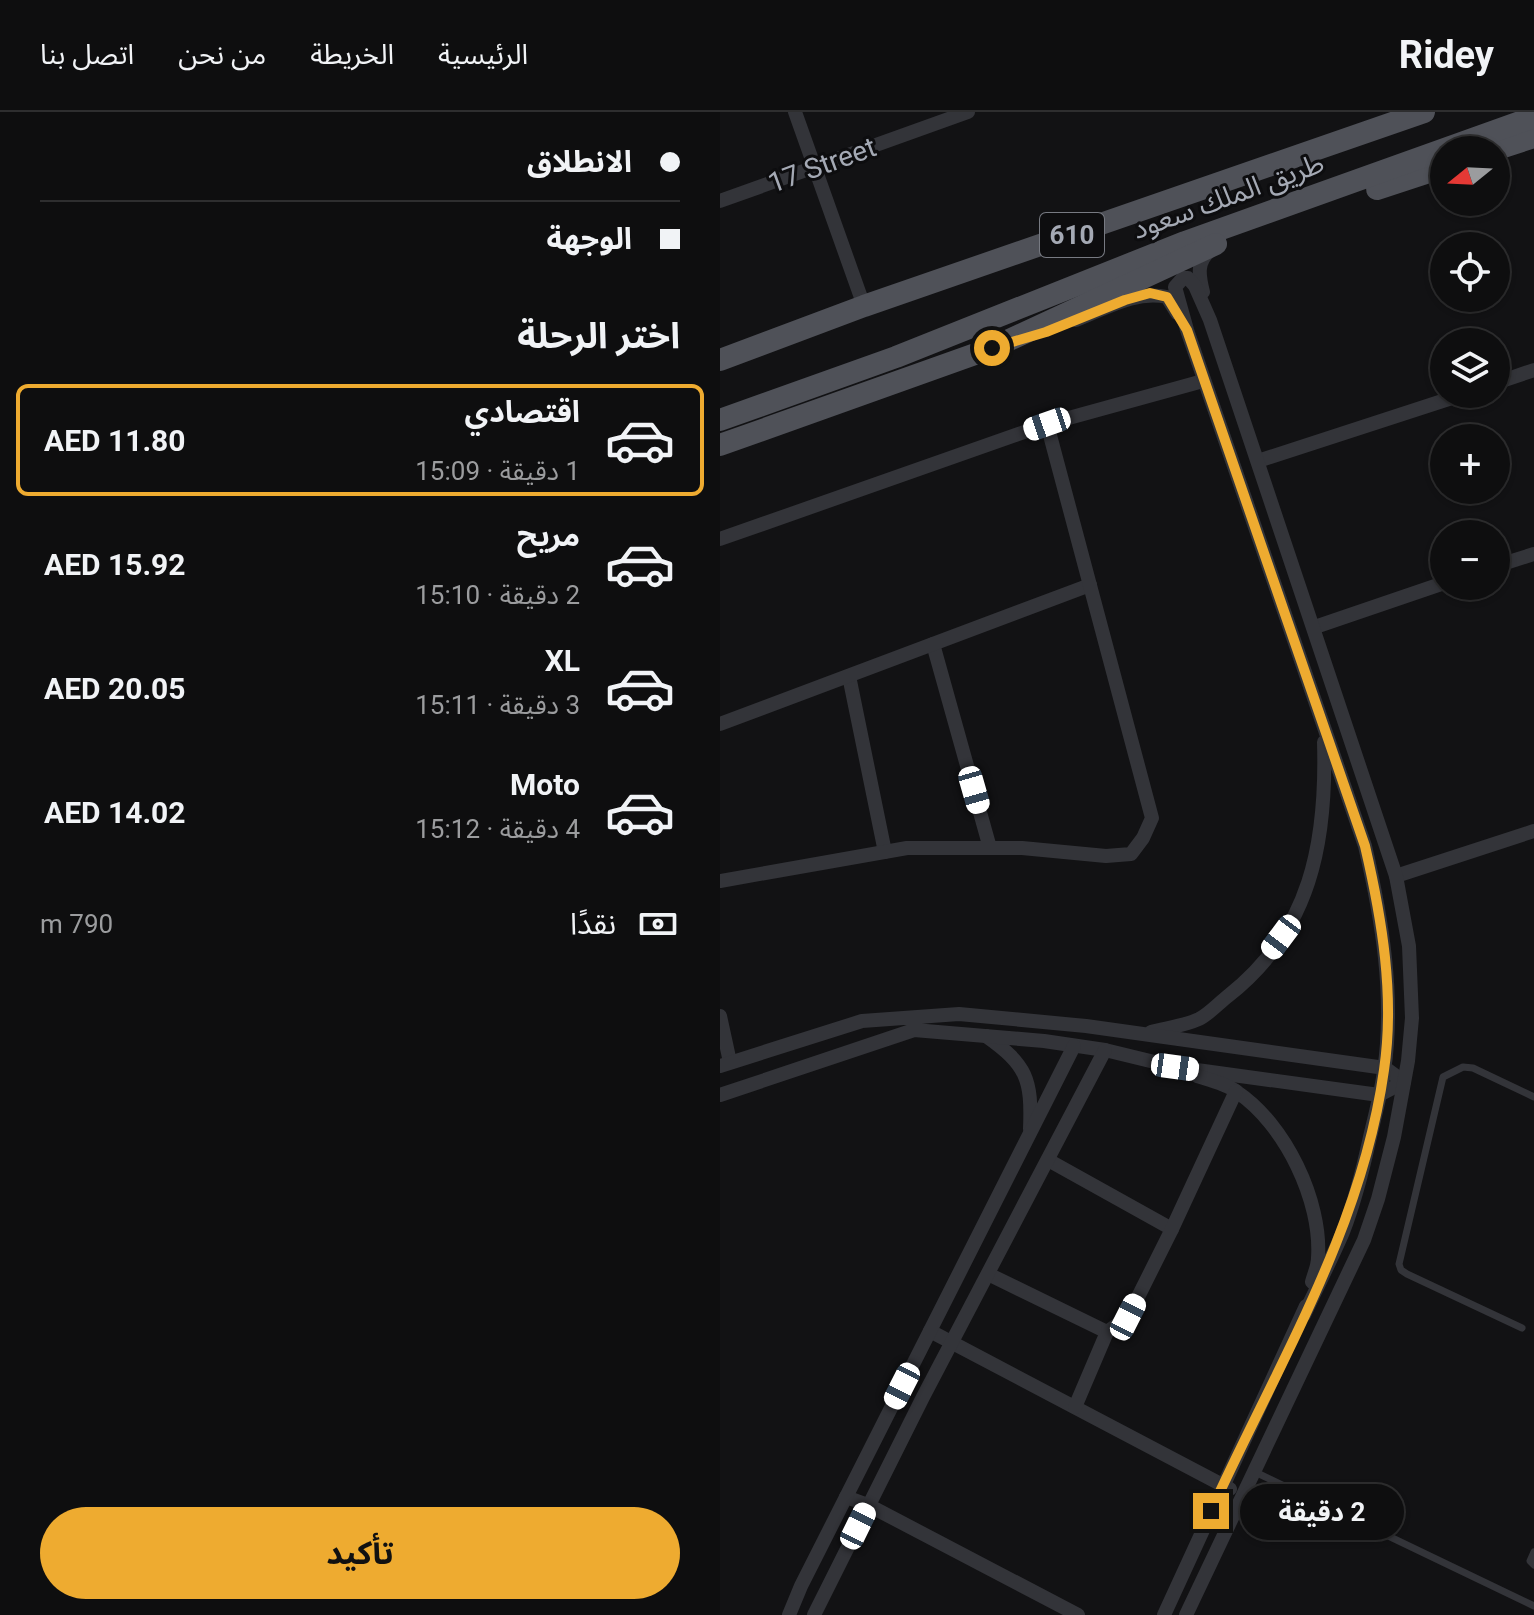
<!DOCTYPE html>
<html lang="ar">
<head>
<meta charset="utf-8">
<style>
	:root { --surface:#0e0e0f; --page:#171718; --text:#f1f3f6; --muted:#9b9c9e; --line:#2e2e2f; --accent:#eeab30 }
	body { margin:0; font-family:Roboto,"Noto Sans Arabic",sans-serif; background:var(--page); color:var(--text); direction:rtl; height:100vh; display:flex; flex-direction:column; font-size:30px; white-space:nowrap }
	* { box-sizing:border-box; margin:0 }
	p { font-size:26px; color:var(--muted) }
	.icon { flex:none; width:44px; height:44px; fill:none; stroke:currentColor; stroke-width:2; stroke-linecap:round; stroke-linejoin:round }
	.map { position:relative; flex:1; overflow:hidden; direction:ltr }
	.side { display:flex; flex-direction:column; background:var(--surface); width:720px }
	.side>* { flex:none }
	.banner { display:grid; align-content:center; height:176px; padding:0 40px; background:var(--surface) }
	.needle { width:52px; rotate:252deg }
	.controls { position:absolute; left:710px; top:24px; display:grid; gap:16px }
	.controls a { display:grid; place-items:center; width:80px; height:80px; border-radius:50%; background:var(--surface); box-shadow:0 2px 6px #0004,0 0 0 2px var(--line); font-size:40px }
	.end { position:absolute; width:36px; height:36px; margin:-18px; border:10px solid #eeab30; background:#111; box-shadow:0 0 0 4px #111 }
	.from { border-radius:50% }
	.bubble { position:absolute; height:56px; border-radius:28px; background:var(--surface); box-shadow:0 2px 6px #0004,0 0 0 2px var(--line); font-size:26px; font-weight:700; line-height:56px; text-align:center; direction:rtl }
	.car { position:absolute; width:24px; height:48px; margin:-24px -12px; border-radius:10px; box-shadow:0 0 6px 2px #0007; background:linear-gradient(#fff 24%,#345 0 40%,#fff 0 76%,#345 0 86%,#fff 0) }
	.banner b { display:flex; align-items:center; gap:28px; height:76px; font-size:30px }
	.banner b+b { border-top:2px solid var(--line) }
	.banner i { width:20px; height:20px; background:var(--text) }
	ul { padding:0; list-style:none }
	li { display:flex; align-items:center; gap:24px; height:112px; margin:0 16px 12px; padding:0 24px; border:4px solid transparent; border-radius:12px }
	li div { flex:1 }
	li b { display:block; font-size:30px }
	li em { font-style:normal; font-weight:700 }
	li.on { border-color:var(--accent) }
	li>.icon { width:72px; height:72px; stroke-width:1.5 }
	h2 { padding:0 40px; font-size:36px; line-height:96px }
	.pay { display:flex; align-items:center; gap:20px; height:88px; padding:0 40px; font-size:30px }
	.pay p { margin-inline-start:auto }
	.button { display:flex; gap:16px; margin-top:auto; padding:16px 40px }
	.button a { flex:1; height:92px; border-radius:48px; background:var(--accent); color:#111; font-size:32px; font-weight:700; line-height:92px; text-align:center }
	header { display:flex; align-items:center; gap:48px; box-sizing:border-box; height:112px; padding:0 40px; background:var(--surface); border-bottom:2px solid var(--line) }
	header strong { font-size:38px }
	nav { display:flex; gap:44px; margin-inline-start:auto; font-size:28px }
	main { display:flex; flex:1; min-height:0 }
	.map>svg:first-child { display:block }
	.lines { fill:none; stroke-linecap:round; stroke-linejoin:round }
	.service { stroke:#333439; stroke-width:7 }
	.minor { stroke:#333439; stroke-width:14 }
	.primary { stroke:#4f5158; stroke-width:22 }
	.route { stroke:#eeab30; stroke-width:10 }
	.labels { text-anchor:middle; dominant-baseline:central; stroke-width:6; stroke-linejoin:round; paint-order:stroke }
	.shield { fill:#0d0d0f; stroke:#777a82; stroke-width:2 }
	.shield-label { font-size:26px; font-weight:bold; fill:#a4a9b4 }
	.street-label { font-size:28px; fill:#a4a9b4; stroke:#0d0d0f }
</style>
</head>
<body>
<header>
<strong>Ridey</strong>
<nav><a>الرئيسية</a><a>الخريطة</a><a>من نحن</a><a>اتصل بنا</a></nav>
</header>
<main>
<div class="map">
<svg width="814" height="1503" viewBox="0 0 814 1503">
	<rect width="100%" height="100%" fill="#121214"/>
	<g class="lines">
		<g class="service">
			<polyline points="802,1216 687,1162 681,1158 679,1152 723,965 743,955 753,956 814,985"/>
			<polyline points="535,1360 814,1494"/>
			<polyline points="814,1440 810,1449 814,1453"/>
		</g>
		<g class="minor">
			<polyline points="75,0 144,194"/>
			<polyline points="0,89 248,0"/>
			<path d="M 483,180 C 479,164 476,149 491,138"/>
			<path d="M 356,208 C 385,197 415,178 447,185 L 457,201"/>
			<polyline points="776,271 814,258"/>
			<polyline points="538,349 744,282"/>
			<polyline points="0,427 327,312 483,269"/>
			<polyline points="776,454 814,442"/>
			<polyline points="595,515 724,471"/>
			<polyline points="213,532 270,736"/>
			<polyline points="129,564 165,740"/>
			<polyline points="0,612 370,473"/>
			<polyline points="676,764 814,719"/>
			<polyline points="0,769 187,736 302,736 386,744 411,742 423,726 432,706 327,312"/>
			<polyline points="0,904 10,950"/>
			<path d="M 431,920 C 446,916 464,914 479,907 C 489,902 499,891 508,884 C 591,819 607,730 604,630"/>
			<path d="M 266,924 C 307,953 312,967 310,1017"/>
			<polyline points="0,954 142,909 239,902 366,914 665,956 684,970 659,983 455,955 385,938 324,929 194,918 0,983"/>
			<path d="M 477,964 C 490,968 507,972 517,980 C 565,1012 602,1089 598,1146 C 598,1154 594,1162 592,1170"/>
			<polyline points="328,1048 452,1117"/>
			<polyline points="268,1162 387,1220"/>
			<polyline points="210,1219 510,1377"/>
			<polyline points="355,1295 387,1220 408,1205 452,1117 516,979"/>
			<polyline points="126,1385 148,1393 358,1503"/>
			<polyline points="69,1503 81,1474 354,934"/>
			<polyline points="94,1503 203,1285 385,938"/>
			<polyline points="444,1503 586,1194"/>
			<path d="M 466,1503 L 644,1128 L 658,1087 L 674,1025 L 688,949 L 692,906 L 689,834 L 676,764 L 490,208 L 475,174 L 468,166 L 463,166 L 455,175 L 467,218 L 645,734 C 662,807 675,885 664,959 C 661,982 655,1003 650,1025 C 643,1057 635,1089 623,1120 C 611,1148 597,1175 584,1203"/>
		</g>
		<g class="primary">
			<polyline points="774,38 814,25"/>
			<polyline points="657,77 724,55"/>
			<polyline points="0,248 144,194 704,0"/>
			<polyline points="0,308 176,245 465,130 814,5"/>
			<polyline points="0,333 272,236 496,132"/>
		</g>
	</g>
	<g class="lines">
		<path class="route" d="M 272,236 L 326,220 L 405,188 L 430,181 L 447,185 L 467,218 L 645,734 C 662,807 675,884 664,958 C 642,1117 556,1256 491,1399"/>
	</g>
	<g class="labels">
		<rect class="shield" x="320" y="101" width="64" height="44" rx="6"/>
		<g class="shield-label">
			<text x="352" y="123">610</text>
		</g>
		<g class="street-label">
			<text transform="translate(102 53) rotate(-20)">17 Street</text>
			<text transform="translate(508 84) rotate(-20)">طريق الملك سعود</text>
		</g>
	</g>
</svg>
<div class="controls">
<a><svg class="needle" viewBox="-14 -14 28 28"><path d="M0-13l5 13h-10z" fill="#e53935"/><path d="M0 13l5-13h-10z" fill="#9b9c9e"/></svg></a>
<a><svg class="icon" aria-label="locate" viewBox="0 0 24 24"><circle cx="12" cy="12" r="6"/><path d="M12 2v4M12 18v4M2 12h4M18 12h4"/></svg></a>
<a><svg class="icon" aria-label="layers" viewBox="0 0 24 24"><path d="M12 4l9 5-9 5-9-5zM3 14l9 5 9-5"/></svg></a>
<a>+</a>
<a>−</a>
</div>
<i class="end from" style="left:272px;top:236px"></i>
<i class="end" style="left:491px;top:1399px"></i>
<div class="bubble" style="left:520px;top:1372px;width:164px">2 دقيقة</div>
<i class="car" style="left:327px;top:312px;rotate:251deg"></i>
<i class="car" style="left:254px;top:678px;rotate:164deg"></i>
<i class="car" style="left:561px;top:825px;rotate:217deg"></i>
<i class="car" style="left:455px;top:955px;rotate:98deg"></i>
<i class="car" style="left:408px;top:1205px;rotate:27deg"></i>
<i class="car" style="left:182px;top:1274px;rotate:207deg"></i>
<i class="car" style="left:138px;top:1414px;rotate:26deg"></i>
</div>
<section class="side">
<div class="banner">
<b><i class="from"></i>الانطلاق</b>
<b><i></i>الوجهة</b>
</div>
<h2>اختر الرحلة</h2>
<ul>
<li class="on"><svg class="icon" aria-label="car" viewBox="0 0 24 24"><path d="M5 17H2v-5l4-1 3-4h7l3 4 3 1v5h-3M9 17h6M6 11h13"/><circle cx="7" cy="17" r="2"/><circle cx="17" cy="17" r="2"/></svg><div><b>اقتصادي</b><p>1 دقيقة · 15:09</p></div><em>AED 11.80</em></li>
<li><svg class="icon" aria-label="car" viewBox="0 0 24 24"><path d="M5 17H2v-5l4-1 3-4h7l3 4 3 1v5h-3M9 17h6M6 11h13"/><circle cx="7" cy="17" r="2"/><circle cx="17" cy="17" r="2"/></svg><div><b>مريح</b><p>2 دقيقة · 15:10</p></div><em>AED 15.92</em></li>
<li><svg class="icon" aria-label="car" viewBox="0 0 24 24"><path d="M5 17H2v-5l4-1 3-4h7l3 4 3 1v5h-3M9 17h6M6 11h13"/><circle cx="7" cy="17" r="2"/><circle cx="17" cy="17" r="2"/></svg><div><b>XL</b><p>3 دقيقة · 15:11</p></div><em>AED 20.05</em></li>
<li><svg class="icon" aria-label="car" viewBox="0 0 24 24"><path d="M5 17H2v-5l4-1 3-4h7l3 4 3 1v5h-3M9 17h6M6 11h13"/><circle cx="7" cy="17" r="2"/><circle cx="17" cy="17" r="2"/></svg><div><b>Moto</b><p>4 دقيقة · 15:12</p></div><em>AED 14.02</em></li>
</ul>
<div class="pay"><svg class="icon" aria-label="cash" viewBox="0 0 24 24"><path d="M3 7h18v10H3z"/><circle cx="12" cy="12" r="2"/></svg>نقدًا<p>790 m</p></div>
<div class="button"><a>تأكيد</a></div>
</section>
</main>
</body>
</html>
